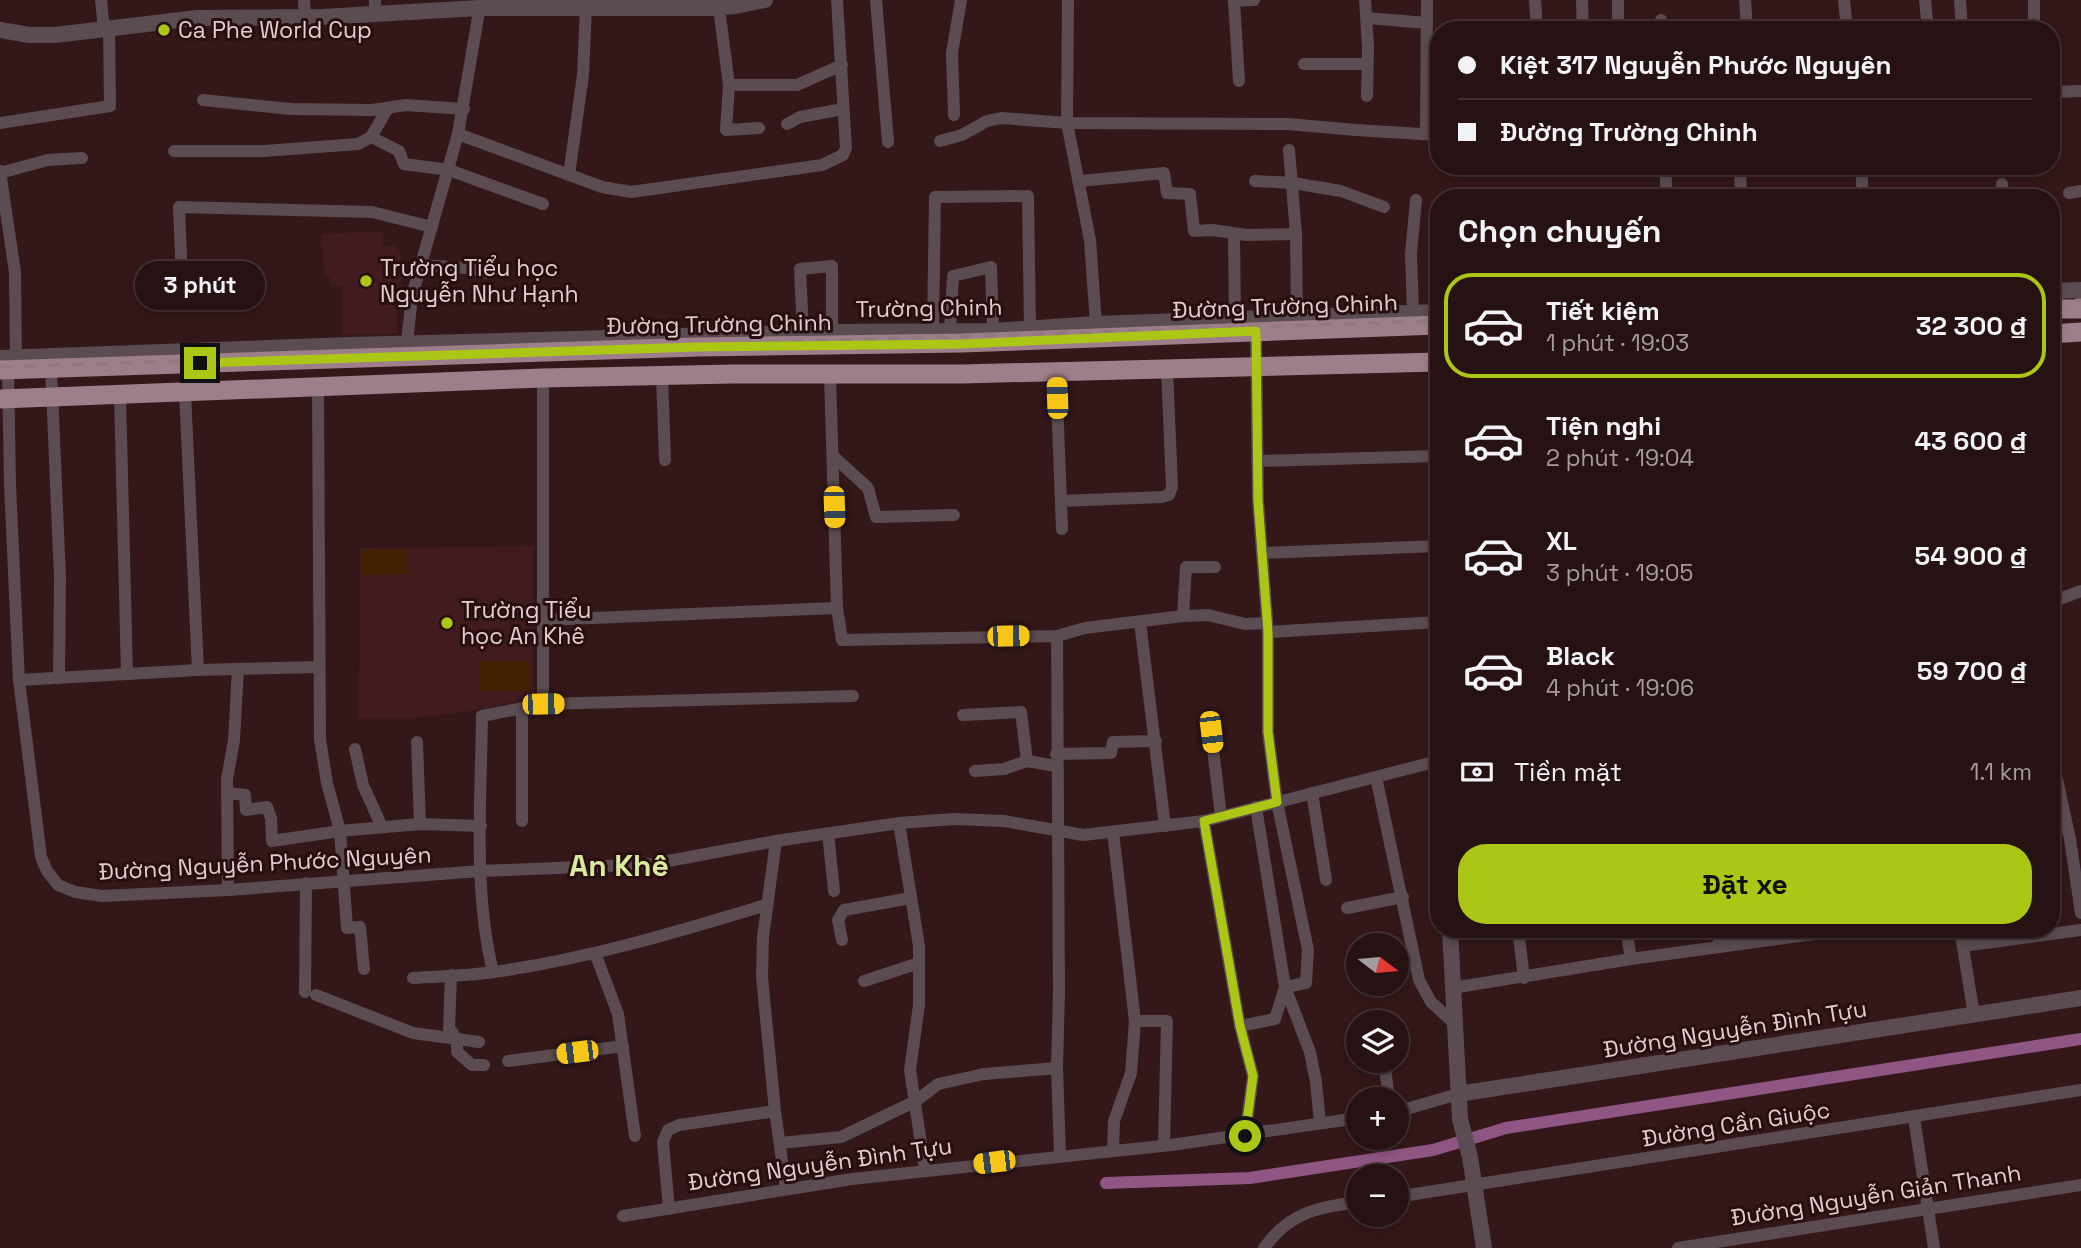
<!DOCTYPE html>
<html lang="vi">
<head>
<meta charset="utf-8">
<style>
	:root { --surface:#261113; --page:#321f21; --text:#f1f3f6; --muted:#a49da0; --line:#423133; --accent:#abc614 }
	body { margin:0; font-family:"Space Grotesk",sans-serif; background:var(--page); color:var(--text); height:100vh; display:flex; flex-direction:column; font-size:26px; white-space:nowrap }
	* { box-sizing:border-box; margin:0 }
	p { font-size:23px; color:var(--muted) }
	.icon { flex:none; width:38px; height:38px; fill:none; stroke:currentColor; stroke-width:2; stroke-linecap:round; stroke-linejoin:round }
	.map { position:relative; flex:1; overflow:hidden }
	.side { position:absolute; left:1430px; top:189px; width:630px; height:749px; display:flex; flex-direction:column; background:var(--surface); border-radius:28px; box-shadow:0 4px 10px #0003,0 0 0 2px var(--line) }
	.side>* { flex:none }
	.hud { position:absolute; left:1430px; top:21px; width:630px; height:154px; border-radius:28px; box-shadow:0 4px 10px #0003,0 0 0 2px var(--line); display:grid; align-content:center; height:154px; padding:0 28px; background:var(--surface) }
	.needle { width:46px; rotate:106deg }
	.fabs { position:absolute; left:1346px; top:933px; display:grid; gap:14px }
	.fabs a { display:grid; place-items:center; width:63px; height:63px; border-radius:50%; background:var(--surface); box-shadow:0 4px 10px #0003,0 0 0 2px var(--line); font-size:35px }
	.end { position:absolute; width:32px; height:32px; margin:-16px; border:9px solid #abc614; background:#111; box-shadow:0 0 0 4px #111 }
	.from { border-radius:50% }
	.bubble { position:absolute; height:49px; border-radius:24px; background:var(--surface); box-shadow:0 4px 10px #0003,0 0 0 2px var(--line); font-size:23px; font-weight:800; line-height:49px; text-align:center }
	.car { position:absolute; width:21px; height:42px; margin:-21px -10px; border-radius:9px; box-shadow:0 0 5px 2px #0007; background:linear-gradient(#f5c518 24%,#345 0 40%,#f5c518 0 76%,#345 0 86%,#f5c518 0) }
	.hud b { display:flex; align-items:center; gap:24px; height:66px; font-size:26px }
	.hud b+b { border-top:2px solid var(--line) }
	.hud i { width:18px; height:18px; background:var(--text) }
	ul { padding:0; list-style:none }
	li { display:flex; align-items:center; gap:21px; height:105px; margin:0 14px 10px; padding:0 14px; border:4px solid transparent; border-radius:28px }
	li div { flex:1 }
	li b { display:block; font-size:26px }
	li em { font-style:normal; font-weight:800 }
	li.current { border-color:var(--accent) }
	li>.icon { width:63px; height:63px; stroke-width:1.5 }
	h2 { padding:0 28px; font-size:32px; line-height:84px }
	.pay { display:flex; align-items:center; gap:18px; height:77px; padding:0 28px; font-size:26px }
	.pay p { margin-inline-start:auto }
	.button { display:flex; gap:14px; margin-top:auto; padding:14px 28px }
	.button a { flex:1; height:80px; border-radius:28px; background:var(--accent); color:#111; font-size:28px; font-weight:800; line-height:80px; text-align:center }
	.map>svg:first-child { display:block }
	.built { fill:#401c20 }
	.green { fill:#432000 }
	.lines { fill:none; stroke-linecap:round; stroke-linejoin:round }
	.canal { stroke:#8f5684; stroke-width:12 }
	.minor { stroke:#5a4c51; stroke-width:12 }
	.tertiary { stroke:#5a4c51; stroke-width:16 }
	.trunk { stroke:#9e7e8a; stroke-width:19 }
	.rail { stroke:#927a7c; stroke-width:3.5; stroke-dasharray:12 12; stroke-linecap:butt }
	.route { stroke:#abc614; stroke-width:9 }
	.poi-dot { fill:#abc614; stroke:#290e10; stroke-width:2.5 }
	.labels { text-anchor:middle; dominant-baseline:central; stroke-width:6; stroke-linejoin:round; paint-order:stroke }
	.poi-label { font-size:23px; fill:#e2cecf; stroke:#290e10; text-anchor:start }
	.street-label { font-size:23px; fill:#e2cecf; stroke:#290e10 }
	.district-label { font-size:30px; font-weight:bold; fill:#d8ea9e; stroke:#290e10 }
</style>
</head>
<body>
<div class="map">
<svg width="2081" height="1248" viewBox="0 0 2081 1248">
	<rect width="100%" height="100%" fill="#331719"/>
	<g class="built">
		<polygon points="382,231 383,246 396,246 402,256 402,302 398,303 397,334 343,334 342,286 331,286 330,277 324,276 321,234"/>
		<polygon points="533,546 534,698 471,711 416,718 359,719 360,548"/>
	</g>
	<g class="green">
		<polygon points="407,549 408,574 362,575 362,550"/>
		<polygon points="480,661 529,661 529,691 479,691"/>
	</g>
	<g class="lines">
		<polyline class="canal" points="1106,1183 1250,1178 1433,1150 1506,1128 2081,1039"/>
		<g class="minor">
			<polyline points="101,0 104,29"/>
			<polyline points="304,0 305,17"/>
			<polyline points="375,0 375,15"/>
			<polyline points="876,0 888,142"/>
			<polyline points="1068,0 1067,123 1090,240 1096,324"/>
			<polyline points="1234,0 1239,81"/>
			<polyline points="1365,0 1368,47 1367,96"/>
			<polyline points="1535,0 1537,30"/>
			<polyline points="1582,0 1583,30"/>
			<polyline points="1618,0 1618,30"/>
			<polyline points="1745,0 1747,30"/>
			<polyline points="1844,0 1846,20"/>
			<polyline points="1925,0 1928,30"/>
			<polyline points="1960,0 1962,30"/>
			<polyline points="2034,0 2034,30"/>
			<polyline points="1234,1 1254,0"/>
			<polyline points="719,8 729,85 726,130 759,128"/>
			<polyline points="1367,18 1427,23"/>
			<polyline points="1661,20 1662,30"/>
			<polyline points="1304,64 1367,64"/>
			<polyline points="729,85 797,85 842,65"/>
			<polyline points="2051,92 2081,91"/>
			<polyline points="203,100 291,109 372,110 406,105 464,109"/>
			<polyline points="954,115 952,53 961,0"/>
			<polyline points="0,123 110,106 109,28"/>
			<polyline points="787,124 800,117 843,109"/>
			<polyline points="1426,132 1427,0"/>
			<polyline points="458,134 602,187 631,192 822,165 843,155 846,148 837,0"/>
			<polyline points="371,137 399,151 404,164 449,170 543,204"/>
			<polyline points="940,141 962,135 987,121 1001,118 1067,123 1288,124 1356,130 1438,135"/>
			<polyline points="1289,150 1296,234 1297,317"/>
			<polyline points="174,151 264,151 358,144 371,137 388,108"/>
			<polyline points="1665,166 1667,198"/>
			<polyline points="1740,166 1741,198"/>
			<polyline points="1861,166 1863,198"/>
			<polyline points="0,171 15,272 16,365"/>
			<polyline points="0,173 48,160 82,158"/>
			<polyline points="569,175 583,75 586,7"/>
			<polyline points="1080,181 1164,173 1167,193 1190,194 1194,231 1213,230 1246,235 1296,234"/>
			<polyline points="1255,181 1293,183 1341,191 1384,207"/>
			<polyline points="2002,184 2003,198"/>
			<polyline points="1600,193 1602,198"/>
			<polyline points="2069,193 2081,191"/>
			<polyline points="1234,234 1235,319"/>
			<polyline points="422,265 466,268 487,273"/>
			<polyline points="182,281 179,207 372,212 432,227"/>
			<polyline points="1413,313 1411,254 1416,200"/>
			<polyline points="933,331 935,197 1028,196 1030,329"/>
			<polyline points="950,331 953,276 991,267 993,331"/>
			<polyline points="803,333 800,269 832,266 832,332"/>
			<polyline points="407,343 412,296 458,134 481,0"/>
			<polyline points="51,368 60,577 59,678"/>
			<polyline points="8,370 10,485 19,680 41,857 47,871 58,885 75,892 102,896 228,890 481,871 652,864 776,841 899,823 954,819 1004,821 1083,835 1204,821 1438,761"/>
			<polyline points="1056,372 1062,529"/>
			<polyline points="662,375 665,460"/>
			<polyline points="830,375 837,608 842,640 1057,636 1085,628 1183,616 1186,567 1215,567"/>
			<polyline points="543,378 543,704"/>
			<polyline points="318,387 320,739 327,783 340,831 347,928 360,927 364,969"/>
			<polyline points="185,393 198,670"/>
			<polyline points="120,395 127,674"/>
			<polyline points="833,456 868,488 876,517 954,515"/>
			<polyline points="1257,461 1438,456"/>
			<polyline points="1061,501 1162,497 1169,495 1172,487 1167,369"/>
			<polyline points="1262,553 1438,546"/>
			<polyline points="2051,602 2081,591"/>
			<polyline points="1183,616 1208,615 1245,624 1267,623"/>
			<polyline points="543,620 837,608"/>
			<polyline points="1140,622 1165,826"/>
			<polyline points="1268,632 1438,622"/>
			<polyline points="1057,636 1059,992 1057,1068 1060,1155"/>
			<polyline points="19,680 198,670 319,667"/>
			<polyline points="963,715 1021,712 1027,761"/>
			<polyline points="1211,732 1221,816"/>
			<polyline points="417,742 420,824"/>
			<polyline points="355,749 363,785 382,827"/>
			<polyline points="2051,752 2070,839 2081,913"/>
			<polyline points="1056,754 1111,753 1113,742 1156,741"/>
			<polyline points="975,771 1004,769 1027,761 1056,766"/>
			<polyline points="1376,777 1419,980 1431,1002 1453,1022"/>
			<polyline points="227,793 245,795 246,810 267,807 271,818 272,841 340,831 420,824 481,826"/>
			<polyline points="1312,793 1326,880"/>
			<polyline points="1256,807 1285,987 1310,1052 1316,1082 1320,1123"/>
			<polyline points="522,821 522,708"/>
			<polyline points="1204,821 1240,1026 1253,1076 1245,1136"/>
			<polyline points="899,823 919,946 919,1005 910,1070 925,1170"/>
			<polyline points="1113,832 1135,1021 1131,1073 1114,1121 1113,1150"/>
			<polyline points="828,833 834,891"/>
			<polyline points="228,890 227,779 234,740 238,669"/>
			<polyline points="1347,908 1403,897"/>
			<polyline points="1518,929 1524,978"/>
			<polyline points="1626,929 1631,959"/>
			<polyline points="1717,929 1720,947"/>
			<polyline points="1960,929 1974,1015"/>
			<polyline points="842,940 838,920 844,910 911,898"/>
			<polyline points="1963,946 2081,930"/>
			<polyline points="595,953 618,1014 635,1136"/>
			<polyline points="1396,961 1414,957"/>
			<path d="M 493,972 C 473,889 481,801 482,716 L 543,704 L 853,696"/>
			<polyline points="451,975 449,1028 457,1039 457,1052 472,1065 484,1065"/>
			<path d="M 413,978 C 440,976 468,976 494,972 C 587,959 677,932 766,905"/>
			<polyline points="864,981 919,963"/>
			<polyline points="1452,988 1631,959 1850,929"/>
			<polyline points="305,992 306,883"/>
			<polyline points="316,995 413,1033 479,1042"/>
			<polyline points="1135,1021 1167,1021 1164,1145"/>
			<polyline points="1240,1026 1275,1019 1285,987 1306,983 1308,950 1277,802 1268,732 1268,632 1258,500 1256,331"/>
			<polyline points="1384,1060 1389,1099"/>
			<polyline points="508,1061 623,1046"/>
			<polyline points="775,1111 762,977 763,937 776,841"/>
			<polyline points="1396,1112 1458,1094"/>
			<polyline points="1914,1118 1934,1248"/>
			<polyline points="780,1143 841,1137 916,1101 938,1084 984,1074 1057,1068"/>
			<polyline points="1396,1197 2081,1090"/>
			<polyline points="669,1209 663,1142 668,1130 679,1125 775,1111 786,1189"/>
			<polyline points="623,1216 852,1179 1171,1145 1358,1118"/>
			<path d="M 1264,1248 C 1290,1212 1316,1208 1358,1202"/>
			<polyline points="1678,1248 2081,1185"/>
		</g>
		<g class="tertiary">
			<polyline points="0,30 29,35 55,35 197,18 322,17 480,8 710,8 735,6 765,0"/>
			<polyline points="2051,291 2081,290"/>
			<polyline points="0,358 350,345 832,332 993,331 1096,324 1438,312"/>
			<polyline points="1450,929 1460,1119 1470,1157 1484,1248"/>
			<polyline points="1458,1094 2081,998"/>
		</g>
		<g class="trunk">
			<polyline points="2051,309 2081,309"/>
			<polyline points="2051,334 2081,332"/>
			<polyline points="0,370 697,347 962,343 1438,325"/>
			<polyline points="0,399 543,378 732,374 962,374 1438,362"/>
		</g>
		<g class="rail">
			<polyline points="2051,301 2081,300"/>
			<polyline points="0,367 1438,321"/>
		</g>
	</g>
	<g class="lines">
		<polyline class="route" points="200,363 697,347 962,344 1256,331 1258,500 1268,632 1268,732 1277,802 1204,821 1240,1026 1253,1076 1245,1136"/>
	</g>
	<g class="poi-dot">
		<circle cx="164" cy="30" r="7"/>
		<circle cx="366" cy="281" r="7"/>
		<circle cx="447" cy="623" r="7"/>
	</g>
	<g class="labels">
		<g class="poi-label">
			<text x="178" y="30">Ca Phe World Cup</text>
			<text x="380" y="268">Trường Tiểu học<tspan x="380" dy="26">Nguyễn Như Hạnh</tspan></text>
			<text x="461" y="610">Trường Tiểu<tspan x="461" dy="26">học An Khê</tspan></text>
		</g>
		<g class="street-label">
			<text transform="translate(1285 306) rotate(-2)">Đường Trường Chinh</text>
			<text transform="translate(929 308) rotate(-1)">Trường Chinh</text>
			<text transform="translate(719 324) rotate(-1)">Đường Trường Chinh</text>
			<text transform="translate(265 863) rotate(-3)">Đường Nguyễn Phước Nguyên</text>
			<text transform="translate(1735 1029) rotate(-9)">Đường Nguyễn Đình Tựu</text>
			<text transform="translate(1736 1124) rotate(-9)">Đường Cần Giuộc</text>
			<text transform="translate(820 1164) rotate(-8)">Đường Nguyễn Đình Tựu</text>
			<text transform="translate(1876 1195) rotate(-9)">Đường Nguyễn Giản Thanh</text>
		</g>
		<g class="district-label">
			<text x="619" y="865">An Khê</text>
		</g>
	</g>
</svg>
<div class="fabs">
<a><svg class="needle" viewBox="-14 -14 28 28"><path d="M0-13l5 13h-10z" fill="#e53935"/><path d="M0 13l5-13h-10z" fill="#a49da0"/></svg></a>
<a><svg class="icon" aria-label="layers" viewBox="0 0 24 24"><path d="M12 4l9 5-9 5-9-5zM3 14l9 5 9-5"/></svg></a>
<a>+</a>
<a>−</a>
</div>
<i class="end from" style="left:1245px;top:1136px"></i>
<i class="end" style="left:200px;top:363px"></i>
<div class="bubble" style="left:135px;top:261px;width:130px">3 phút</div>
<i class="car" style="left:1057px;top:398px;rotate:358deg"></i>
<i class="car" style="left:834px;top:507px;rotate:178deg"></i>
<i class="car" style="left:1008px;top:636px;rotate:89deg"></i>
<i class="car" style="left:543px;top:704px;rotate:89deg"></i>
<i class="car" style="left:1211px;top:732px;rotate:173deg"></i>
<i class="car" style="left:577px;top:1052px;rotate:263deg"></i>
<i class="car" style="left:994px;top:1162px;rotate:263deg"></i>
<div class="hud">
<b><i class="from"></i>Kiệt 317 Nguyễn Phước Nguyên</b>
<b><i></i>Đường Trường Chinh</b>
</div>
<section class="side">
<h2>Chọn chuyến</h2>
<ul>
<li class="current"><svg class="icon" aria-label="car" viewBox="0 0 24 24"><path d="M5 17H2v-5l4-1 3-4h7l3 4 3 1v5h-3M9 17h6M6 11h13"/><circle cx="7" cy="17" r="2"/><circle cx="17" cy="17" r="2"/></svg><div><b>Tiết kiệm</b><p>1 phút · 19:03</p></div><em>32 300 ₫</em></li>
<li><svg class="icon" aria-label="car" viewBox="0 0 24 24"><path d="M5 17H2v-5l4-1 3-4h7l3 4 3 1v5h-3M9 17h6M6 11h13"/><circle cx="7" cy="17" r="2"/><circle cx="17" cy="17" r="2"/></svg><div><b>Tiện nghi</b><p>2 phút · 19:04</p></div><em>43 600 ₫</em></li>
<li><svg class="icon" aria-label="car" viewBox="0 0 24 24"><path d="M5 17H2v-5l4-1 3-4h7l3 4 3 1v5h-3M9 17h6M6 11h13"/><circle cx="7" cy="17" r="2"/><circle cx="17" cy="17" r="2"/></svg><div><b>XL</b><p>3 phút · 19:05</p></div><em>54 900 ₫</em></li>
<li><svg class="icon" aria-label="car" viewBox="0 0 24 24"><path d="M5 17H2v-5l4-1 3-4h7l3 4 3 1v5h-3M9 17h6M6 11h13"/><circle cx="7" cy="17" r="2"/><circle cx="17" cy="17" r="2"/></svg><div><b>Black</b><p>4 phút · 19:06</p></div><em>59 700 ₫</em></li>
</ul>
<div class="pay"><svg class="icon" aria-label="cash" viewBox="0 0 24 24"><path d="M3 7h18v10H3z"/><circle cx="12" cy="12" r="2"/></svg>Tiền mặt<p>1.1 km</p></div>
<div class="button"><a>Đặt xe</a></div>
</section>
</div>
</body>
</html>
